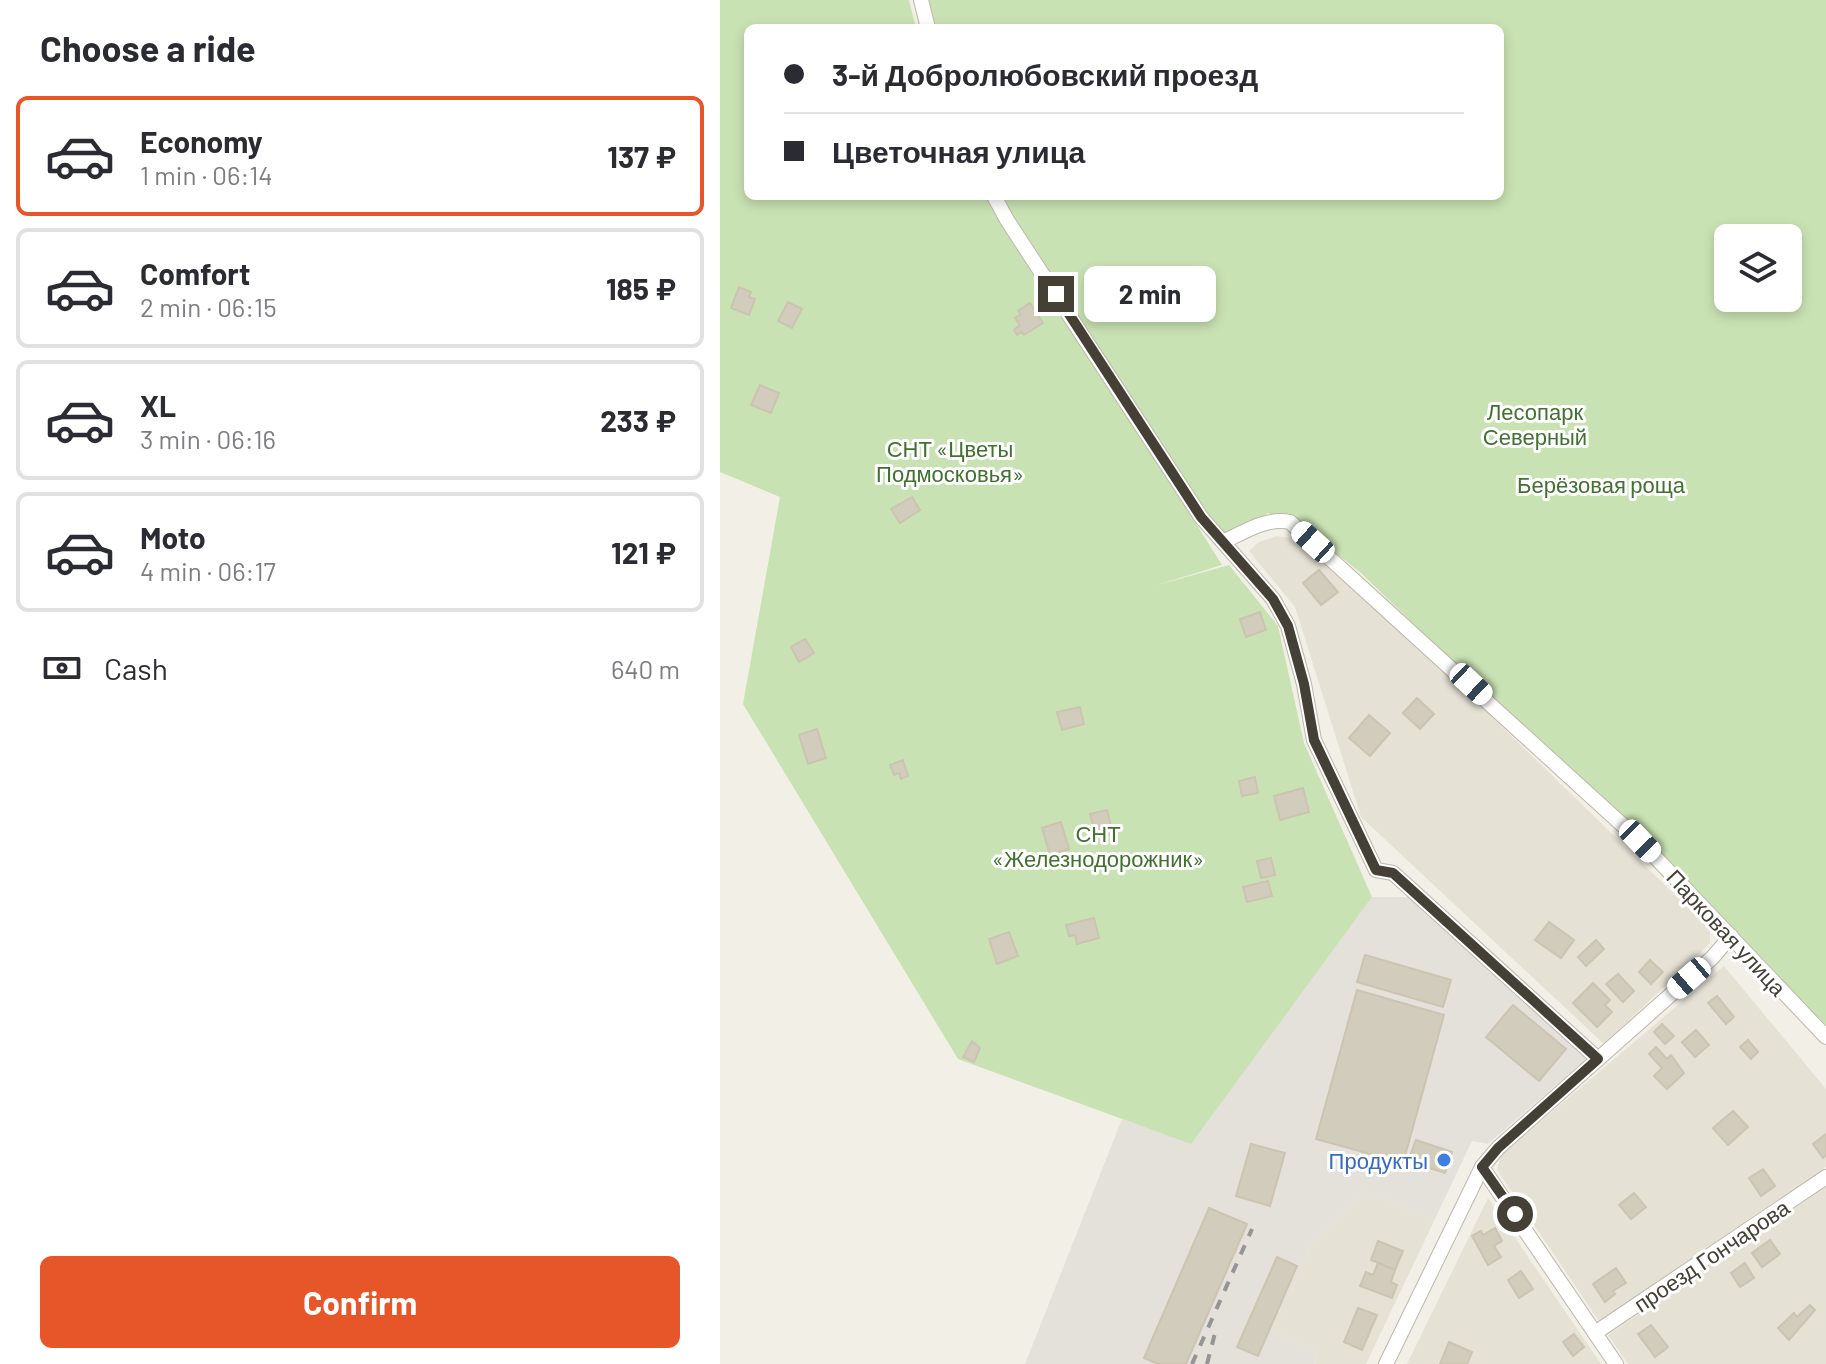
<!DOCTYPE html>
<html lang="en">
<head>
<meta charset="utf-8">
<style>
	:root { --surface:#fff; --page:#f2f2f3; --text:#2b2b33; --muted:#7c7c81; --line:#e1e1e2; --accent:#e75628 }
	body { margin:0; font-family:Barlow,sans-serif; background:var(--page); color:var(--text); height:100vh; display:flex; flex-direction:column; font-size:30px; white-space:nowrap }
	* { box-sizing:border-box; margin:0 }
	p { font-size:26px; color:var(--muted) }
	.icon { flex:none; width:44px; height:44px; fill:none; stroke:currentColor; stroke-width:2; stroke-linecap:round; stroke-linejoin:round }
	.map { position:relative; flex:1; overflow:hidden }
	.side { display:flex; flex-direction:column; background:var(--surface); width:720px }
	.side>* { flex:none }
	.guide { position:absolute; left:24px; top:24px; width:760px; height:176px; border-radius:12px; box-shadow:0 4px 12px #0003; display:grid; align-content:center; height:176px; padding:0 40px; background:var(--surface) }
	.fabs { position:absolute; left:994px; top:224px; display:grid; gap:16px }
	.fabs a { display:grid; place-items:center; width:88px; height:88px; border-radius:12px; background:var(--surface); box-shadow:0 4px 12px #0003; font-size:40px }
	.end { position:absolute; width:36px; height:36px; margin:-18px; border:10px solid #444036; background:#fff; box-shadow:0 0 0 4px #fff }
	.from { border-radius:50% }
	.bubble { position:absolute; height:56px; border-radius:12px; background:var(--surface); box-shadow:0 4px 12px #0003; font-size:26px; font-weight:700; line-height:56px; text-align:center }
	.car { position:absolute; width:24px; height:48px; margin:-24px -12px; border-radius:10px; box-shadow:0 0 6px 2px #0007; background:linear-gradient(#fff 24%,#345 0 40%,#fff 0 76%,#345 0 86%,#fff 0) }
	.guide b { display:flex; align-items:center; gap:28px; height:76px; font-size:30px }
	.guide b+b { border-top:2px solid var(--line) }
	.guide i { width:20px; height:20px; background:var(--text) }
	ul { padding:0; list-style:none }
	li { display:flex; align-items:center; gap:24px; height:120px; margin:0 16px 12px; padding:0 24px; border:4px solid var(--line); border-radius:12px }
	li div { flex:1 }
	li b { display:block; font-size:30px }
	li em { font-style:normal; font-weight:700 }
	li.on { border-color:var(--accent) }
	li>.icon { width:72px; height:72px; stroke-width:1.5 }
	h2 { padding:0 40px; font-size:36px; line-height:96px }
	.pay { display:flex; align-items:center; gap:20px; height:88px; padding:0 40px; font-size:30px }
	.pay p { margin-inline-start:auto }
	.primary-button { display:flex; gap:16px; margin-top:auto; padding:16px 40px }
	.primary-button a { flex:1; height:92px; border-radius:12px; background:var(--accent); color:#fff; font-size:32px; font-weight:700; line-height:92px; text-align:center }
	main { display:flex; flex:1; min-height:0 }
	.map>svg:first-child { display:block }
	.residential { fill:#e5e1d5 }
	.industrial { fill:#e4e1db }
	.green { fill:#c9e2b3; fill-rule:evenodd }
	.building { fill:#d2ccbd; stroke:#ccc4b1; stroke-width:2 }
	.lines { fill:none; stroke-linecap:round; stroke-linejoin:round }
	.street-casing { stroke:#bcb7aa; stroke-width:16 }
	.street { stroke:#fff; stroke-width:14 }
	.rail { stroke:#959595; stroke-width:4; stroke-dasharray:10 10; stroke-linecap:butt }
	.route { stroke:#444036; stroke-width:10 }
	.shop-dot { fill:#3f7fe0; stroke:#fff; stroke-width:3 }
	.labels { text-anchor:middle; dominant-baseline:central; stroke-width:6; stroke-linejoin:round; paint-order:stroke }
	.park-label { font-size:22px; fill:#42702f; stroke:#fff }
	.street-label { font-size:22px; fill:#444036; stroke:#fff }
	.shop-label { font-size:22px; fill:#366cbe; stroke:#fff; text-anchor:end }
</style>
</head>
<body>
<main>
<section class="side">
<h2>Choose a ride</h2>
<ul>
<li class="on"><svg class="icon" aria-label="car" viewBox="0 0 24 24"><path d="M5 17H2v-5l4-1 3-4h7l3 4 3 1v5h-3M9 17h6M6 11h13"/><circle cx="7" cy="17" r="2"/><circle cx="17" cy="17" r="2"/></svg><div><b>Economy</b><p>1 min · 06:14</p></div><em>137 ₽</em></li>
<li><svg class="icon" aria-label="car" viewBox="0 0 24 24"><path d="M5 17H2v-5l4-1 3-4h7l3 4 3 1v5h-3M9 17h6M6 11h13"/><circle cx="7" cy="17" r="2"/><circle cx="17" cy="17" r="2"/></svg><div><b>Comfort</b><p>2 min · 06:15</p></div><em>185 ₽</em></li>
<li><svg class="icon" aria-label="car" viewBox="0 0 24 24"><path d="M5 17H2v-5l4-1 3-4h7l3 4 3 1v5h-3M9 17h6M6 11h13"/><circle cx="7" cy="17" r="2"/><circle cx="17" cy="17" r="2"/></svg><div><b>XL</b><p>3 min · 06:16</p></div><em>233 ₽</em></li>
<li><svg class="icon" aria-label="car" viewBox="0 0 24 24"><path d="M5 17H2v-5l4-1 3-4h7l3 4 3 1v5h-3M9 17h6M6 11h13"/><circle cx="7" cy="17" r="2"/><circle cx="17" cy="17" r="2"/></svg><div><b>Moto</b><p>4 min · 06:17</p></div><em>121 ₽</em></li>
</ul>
<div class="pay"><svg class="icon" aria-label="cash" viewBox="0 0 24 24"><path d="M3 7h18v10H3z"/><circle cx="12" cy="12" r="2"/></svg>Cash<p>640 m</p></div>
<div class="primary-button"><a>Confirm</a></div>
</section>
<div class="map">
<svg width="1106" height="1364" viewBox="0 0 1106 1364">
	<rect width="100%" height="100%" fill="#f2efe6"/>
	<g class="residential">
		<polygon points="557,536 575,539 703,650 990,929 990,943 884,1044 641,817 575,607 529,551 539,542"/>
		<polygon points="1004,966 1106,1089 1106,1167 879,1321 777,1170 781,1155"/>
		<polygon points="1106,1187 1106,1364 908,1364 888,1335"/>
		<polygon points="647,1191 714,1221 646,1364 596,1364 594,1363 598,1353 553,1331 593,1242"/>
		<polygon points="768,1198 881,1364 687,1364"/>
	</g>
	<polygon class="industrial" points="652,897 694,897 866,1059 768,1144 752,1141 714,1221 647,1191 593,1242 553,1331 598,1353 594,1362 596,1364 305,1364 402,1119 471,1143"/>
	<path class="green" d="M 0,0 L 189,0 L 196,28 L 28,28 L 28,196 L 780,196 L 780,28 L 208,28 L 202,0 L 1106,0 L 1106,1032 L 838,764 L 641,573 L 606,545 L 548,513 L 511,537 L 496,535 L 438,463 L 502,565 L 434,586 L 509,565 L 558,626 L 584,743 L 652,897 L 471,1144 L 238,1059 L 23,704 L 60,497 L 0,472 ZM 1008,238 L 1068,238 L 1068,298 L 1008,298 Z"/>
	<g class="building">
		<polygon points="19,287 31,292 29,297 35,299 29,315 11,308"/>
		<polygon points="68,302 82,309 72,328 58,321"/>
		<polygon points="310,303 323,323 304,335 302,332 297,335 294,330 300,325 295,318 301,314 298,311"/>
		<polygon points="40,385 59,393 51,413 31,405"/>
		<polygon points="192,497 200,510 180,523 171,509"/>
		<polygon points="599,570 618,592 601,605 583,583"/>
		<polygon points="540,612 546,630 526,637 520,619"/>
		<polygon points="85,639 94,653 79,662 71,647"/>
		<polygon points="697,698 714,714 700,729 683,713"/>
		<polygon points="360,707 364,724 342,730 337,712"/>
		<polygon points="649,715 670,733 650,756 629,738"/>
		<polygon points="97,729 106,758 88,764 79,735"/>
		<polygon points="183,760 188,776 181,779 179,773 174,775 170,765"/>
		<polygon points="535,777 538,793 522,796 519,781"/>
		<polygon points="583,788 589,812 560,820 554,796"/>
		<polygon points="387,810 393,834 377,838 370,814"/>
		<polygon points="341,822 349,849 330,855 322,828"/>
		<polygon points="551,858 555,875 541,878 537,861"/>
		<polygon points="548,881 552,896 527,902 523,887"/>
		<polygon points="374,918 379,938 357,944 355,935 349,936 346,925"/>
		<polygon points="829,922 854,940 841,958 815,940"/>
		<polygon points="289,932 298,956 277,964 269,939"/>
		<polygon points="876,940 884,949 866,966 858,957"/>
		<polygon points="645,955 731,980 723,1007 637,982"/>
		<polygon points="930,960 943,972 931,984 919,972"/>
		<polygon points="898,974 914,991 903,1002 886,984"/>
		<polygon points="873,983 890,1000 885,1005 892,1012 877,1027 853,1003"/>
		<polygon points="637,990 724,1015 683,1163 596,1139"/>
		<polygon points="997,996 1014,1017 1006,1024 988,1003"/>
		<polygon points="793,1005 846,1049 819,1081 766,1037"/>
		<polygon points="942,1024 954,1036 945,1044 934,1032"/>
		<polygon points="976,1030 989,1045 975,1057 962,1042"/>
		<polygon points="1028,1040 1038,1052 1031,1059 1020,1047"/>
		<polygon points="252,1041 260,1048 254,1062 243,1057"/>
		<polygon points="936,1047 947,1059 951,1055 964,1073 947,1089 934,1076 942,1068 929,1054"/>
		<polygon points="1013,1111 1028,1127 1008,1145 993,1128"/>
		<polygon points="1106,1134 1106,1155 1103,1158 1093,1144"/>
		<polygon points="696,1140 732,1152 725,1173 688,1161"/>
		<polygon points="531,1144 565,1153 550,1206 516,1196"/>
		<polygon points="1043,1169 1055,1186 1041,1196 1029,1178"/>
		<polygon points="914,1193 926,1207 911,1219 899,1205"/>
		<polygon points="489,1208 527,1224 466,1364 438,1364 424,1358"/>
		<polygon points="775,1228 782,1241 774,1246 781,1257 768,1265 752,1236 761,1231 763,1235"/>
		<polygon points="1050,1240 1060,1254 1042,1267 1032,1253"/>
		<polygon points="658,1241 683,1251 675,1270 651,1260"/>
		<polygon points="557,1257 577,1266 538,1356 517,1347"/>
		<polygon points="658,1263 675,1270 671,1282 677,1285 672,1298 640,1286 646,1272 653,1275"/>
		<polygon points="1025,1263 1034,1278 1020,1287 1011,1273"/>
		<polygon points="896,1268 906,1283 893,1291 895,1294 885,1302 873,1284"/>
		<polygon points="801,1271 813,1289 799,1298 788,1280"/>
		<polygon points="1090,1305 1095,1310 1069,1340 1058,1328 1074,1313 1077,1317"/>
		<polygon points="638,1308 657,1315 642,1350 624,1342"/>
		<polygon points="931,1325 948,1347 935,1357 918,1334"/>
		<polygon points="854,1334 864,1347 853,1356 843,1342"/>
		<polygon points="729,1342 752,1352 747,1364 720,1364"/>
	</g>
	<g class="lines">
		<g class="street-casing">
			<g id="street">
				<polyline points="201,0 208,28"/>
				<polyline points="274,196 287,220 481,517 553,599 568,626 584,684 594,740 656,870 673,873 878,1059"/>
				<path d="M 503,542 C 524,532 547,517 570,522 L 920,841 L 1106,1037"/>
				<polyline points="762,1167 896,1364"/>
				<polyline points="875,1333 1106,1177"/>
				<polyline points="666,1364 762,1167 778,1148 992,958 1011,936"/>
			</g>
		</g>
		<use href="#street" class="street"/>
		<g class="rail">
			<polyline points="472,1364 532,1229"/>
			<polyline points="487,1364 495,1333"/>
		</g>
	</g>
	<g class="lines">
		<polyline class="route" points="336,294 481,517 553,599 568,626 584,684 594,740 656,870 673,873 878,1059 778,1148 762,1167 795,1214"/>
	</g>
	<circle class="shop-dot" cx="724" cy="1160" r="8"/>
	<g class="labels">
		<g class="park-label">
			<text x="815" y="411">Лесопарк<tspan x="815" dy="25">Северный</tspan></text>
			<text x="230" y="448">СНТ «Цветы<tspan x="230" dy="25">Подмосковья»</tspan></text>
			<text x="881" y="484">Берёзовая роща</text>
			<text x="378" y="833">СНТ<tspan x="378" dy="25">«Железнодорожник»</tspan></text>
		</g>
		<g class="street-label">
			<text transform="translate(1007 932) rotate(47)">Парковая улица</text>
			<text transform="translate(991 1255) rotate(-34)">проезд Гончарова</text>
		</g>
		<g class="shop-label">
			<text x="708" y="1160">Продукты</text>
		</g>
	</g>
</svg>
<div class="fabs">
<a><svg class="icon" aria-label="layers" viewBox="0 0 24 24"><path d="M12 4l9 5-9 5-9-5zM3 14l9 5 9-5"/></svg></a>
</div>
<i class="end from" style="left:795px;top:1214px"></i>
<i class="end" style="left:336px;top:294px"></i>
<div class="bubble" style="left:364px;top:266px;width:132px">2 min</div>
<i class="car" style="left:593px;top:542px;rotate:312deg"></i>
<i class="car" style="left:751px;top:684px;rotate:133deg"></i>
<i class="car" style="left:920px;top:841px;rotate:136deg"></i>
<i class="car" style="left:969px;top:978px;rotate:229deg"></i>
<div class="guide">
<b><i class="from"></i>3-й Добролюбовский проезд</b>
<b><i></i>Цветочная улица</b>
</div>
</div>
</main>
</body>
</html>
